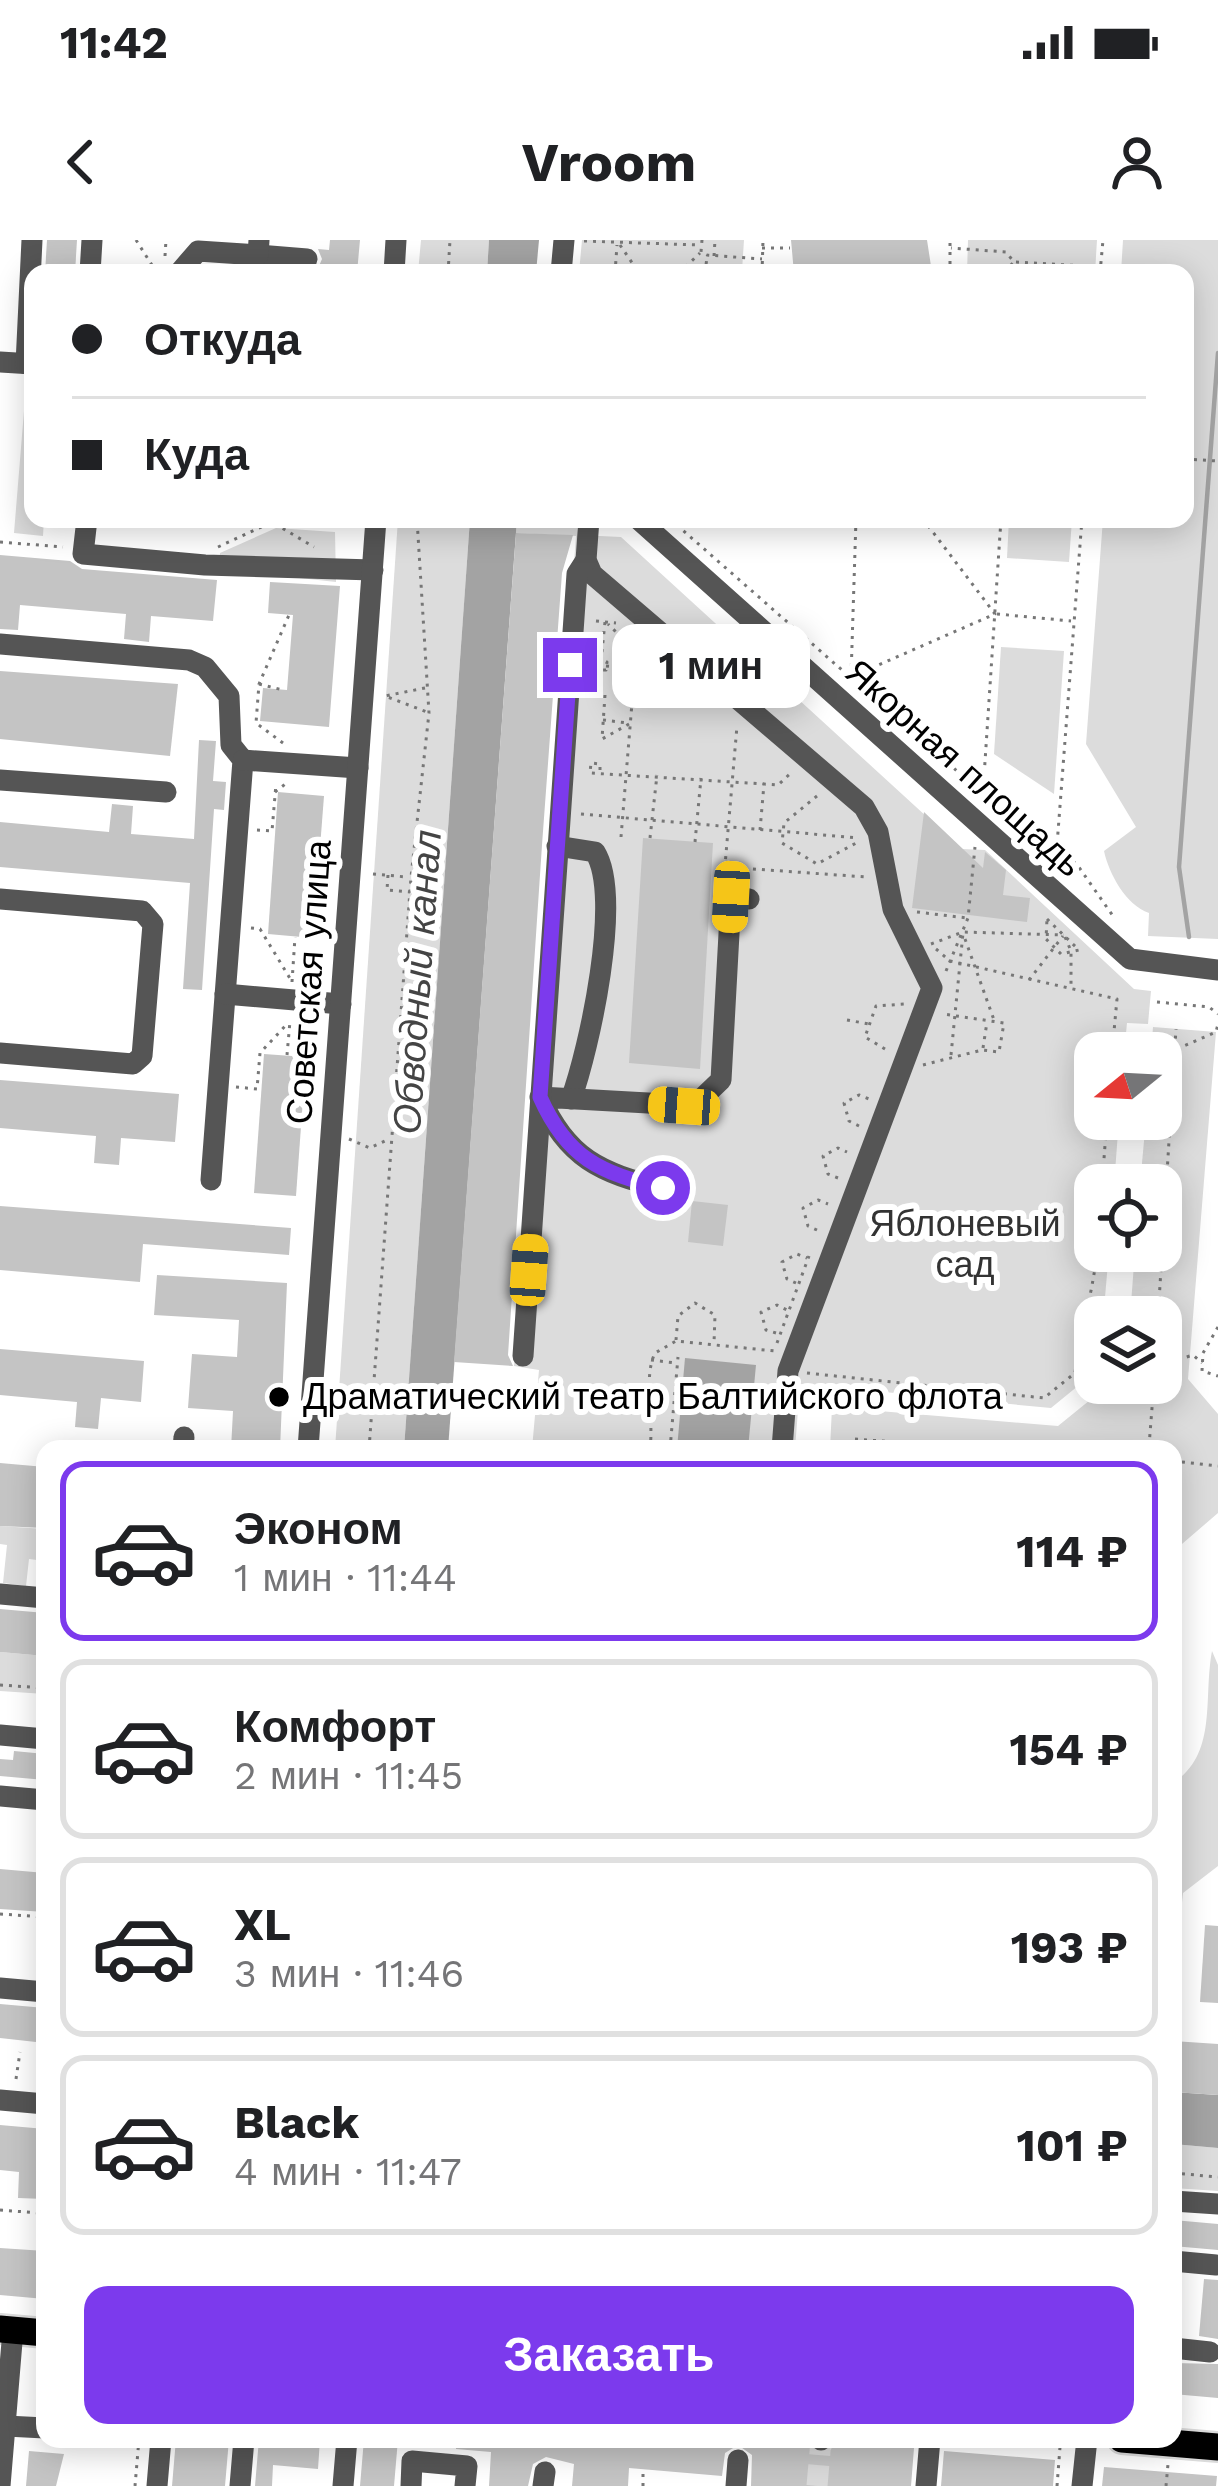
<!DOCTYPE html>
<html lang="ru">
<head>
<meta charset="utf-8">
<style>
	:root { --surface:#fff; --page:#f6f6f6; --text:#202124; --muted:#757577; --line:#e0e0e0; --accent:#7c3aed }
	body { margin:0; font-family:"Work Sans",sans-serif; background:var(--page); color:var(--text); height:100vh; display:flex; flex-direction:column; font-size:45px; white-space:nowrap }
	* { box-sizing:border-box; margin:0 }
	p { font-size:39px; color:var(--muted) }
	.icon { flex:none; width:66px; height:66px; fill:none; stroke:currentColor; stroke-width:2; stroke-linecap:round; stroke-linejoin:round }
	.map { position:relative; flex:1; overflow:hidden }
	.panel { position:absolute; left:36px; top:1200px; width:1146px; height:1008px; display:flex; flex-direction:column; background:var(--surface); border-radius:24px; box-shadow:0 6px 30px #0003 }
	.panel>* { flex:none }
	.hud { position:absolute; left:24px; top:24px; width:1170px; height:264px; border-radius:24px; box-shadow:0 6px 30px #0003; display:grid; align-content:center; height:264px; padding:0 48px; background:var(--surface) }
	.needle { width:78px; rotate:252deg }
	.fabs { position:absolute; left:1074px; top:792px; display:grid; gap:24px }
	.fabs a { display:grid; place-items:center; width:108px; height:108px; border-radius:24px; background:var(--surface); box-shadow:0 6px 30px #0003; font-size:60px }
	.end { position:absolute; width:54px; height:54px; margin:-27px; border:15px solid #7c3aed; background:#fff; box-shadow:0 0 0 6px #fff }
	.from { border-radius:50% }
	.bubble { position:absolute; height:84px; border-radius:24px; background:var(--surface); box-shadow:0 6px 30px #0003; font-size:39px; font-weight:700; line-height:84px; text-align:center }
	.car { position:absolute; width:36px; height:72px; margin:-36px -18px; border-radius:15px; box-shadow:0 0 9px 3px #0007; background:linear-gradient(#f5c518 24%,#345 0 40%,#f5c518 0 76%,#345 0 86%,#f5c518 0) }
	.hud b { display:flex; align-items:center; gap:42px; height:114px; font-size:45px }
	.hud b+b { border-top:3px solid var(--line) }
	.hud i { width:30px; height:30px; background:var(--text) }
	ul { padding:21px 0 0; list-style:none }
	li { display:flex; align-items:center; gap:36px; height:180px; margin:0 24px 18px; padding:0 24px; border:6px solid var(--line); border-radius:24px }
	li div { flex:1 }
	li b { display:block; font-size:45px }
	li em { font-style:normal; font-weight:700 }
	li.current { border-color:var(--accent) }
	li>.icon { width:108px; height:108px; stroke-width:1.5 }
	.primary-button { display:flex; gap:24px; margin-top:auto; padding:24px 48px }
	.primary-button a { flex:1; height:138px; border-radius:24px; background:var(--accent); color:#fff; font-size:48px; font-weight:700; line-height:138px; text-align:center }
	.status { display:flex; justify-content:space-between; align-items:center; height:84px; padding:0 60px; background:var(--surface); direction:ltr }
	.status svg { height:33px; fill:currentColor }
	header { display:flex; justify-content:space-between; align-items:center; height:156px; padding:0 48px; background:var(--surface); font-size:54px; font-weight:700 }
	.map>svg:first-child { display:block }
	.green { fill:#dcdcdc }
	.water { fill:#a3a3a3 }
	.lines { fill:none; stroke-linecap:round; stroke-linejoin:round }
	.stream { stroke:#a3a3a3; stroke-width:4.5 }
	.building { fill:#c4c4c4 }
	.minor-tunnel { stroke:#d9d9d9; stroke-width:21; stroke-dasharray:21 10; stroke-linecap:butt }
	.major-casing { stroke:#dbdbdb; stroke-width:32 }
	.path { stroke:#777; stroke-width:3; stroke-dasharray:3 6; stroke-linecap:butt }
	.minor { stroke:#555; stroke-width:21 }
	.major { stroke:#000; stroke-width:27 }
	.route { stroke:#7c3aed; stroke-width:15 }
	.poi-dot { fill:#000; stroke:#fff; stroke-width:4.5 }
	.labels { text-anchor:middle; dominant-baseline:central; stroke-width:12; stroke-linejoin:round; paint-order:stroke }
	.street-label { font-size:36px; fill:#000; stroke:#fff }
	.park-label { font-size:36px; fill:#333; stroke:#fff }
	.poi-label { font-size:36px; fill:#000; stroke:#fff; text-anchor:start }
	.water-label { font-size:39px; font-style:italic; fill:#444; stroke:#fff }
</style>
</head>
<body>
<div class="status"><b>11:42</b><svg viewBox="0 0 49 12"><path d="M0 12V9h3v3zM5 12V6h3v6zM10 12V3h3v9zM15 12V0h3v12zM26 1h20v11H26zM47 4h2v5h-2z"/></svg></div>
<header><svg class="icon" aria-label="back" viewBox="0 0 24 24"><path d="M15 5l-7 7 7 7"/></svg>Vroom<svg class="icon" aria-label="person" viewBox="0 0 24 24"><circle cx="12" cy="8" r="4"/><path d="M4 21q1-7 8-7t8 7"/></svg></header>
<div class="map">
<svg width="1218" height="2246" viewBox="0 0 1218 2246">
	<rect width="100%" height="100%" fill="#fff"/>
	<g class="green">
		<polygon points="421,0 489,0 487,33 418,33"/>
		<polygon points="582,0 744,0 742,31 751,33 579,33"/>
		<polygon points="968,0 1097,0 1095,33 967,33"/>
		<path d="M 1123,0 L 1218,0 L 1218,699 L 1148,696 L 1149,673 C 1126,665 1109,634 1104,611 L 1136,587 L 1086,504 L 1103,279 L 1185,279 L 1185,33 L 1121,33 Z"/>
		<polygon points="25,159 33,160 33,279 44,279 43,296 14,293"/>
		<polygon points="398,279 470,279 404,1209 335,1209"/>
		<polygon points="517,279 553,285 555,279 577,279 578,295 621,297 962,609 985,610 1134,749 1151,751 1148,784 1127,783 1124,813 1095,813 1095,879 1119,879 1114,945 1095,945 1095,1011 1109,1011 1104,1069 1087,1097 1084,1141 1051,1168 800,1144 795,1209 532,1209 539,1130 514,1126 576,296 516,293"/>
		<polygon points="1009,279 1072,279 1069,322 1007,318"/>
		<polygon points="276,288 335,292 336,342 219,329 220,313"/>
		<polygon points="1001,407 1064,411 1054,554 994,514"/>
		<polygon points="1153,787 1216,792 1188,1139 1218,1174 1218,1273 1175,1310 1173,1334 1173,1209 830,1209 832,1167 1058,1186 1111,1143 1161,1143 1161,1077 1130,1077 1135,1011 1161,1011 1161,945 1140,945 1146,879 1161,879 1161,813 1151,813"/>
		<polygon points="0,1286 45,1289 45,1321 29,1319 26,1346 3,1343 7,1305 0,1304"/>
		<path d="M 1212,1411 L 1218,1425 L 1218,1626 L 1183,1653 L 1173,1749 L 1173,1543 C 1218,1514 1203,1459 1212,1411 Z"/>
		<polygon points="0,1412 45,1416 45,1454 0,1451"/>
		<polygon points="1173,1904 1218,1908 1218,1951 1173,1948"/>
	</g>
	<g class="water">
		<polygon points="489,0 539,0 536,33 487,33"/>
		<polygon points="470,279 517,279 448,1209 404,1209"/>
		<polygon points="685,1118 756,1125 748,1209 677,1209"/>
		<polygon points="1173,1852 1218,1855 1218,1908 1173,1904"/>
	</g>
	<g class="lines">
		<polyline class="stream" points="1189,697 1179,627 1218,113"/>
	</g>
	<g class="building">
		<polygon points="47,0 77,0 75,33 45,33"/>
		<polygon points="330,0 360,0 357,33 316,33 322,19 318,9 329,10"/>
		<polygon points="791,0 927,0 931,26 925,26 925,33 794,33"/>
		<polygon points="516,293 573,295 562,333 542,605 508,1115 513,1126 454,1122"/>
		<polygon points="0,315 70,321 82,329 217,340 213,381 151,376 149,402 124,399 126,374 20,365 18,390 0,389"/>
		<polygon points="270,342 340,346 329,487 260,481 263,448 287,450 293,375 268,373"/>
		<polygon points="0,431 178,444 170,516 0,499"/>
		<polygon points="199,500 216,501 213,541 226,542 224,570 214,569 202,750 183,749 190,643 0,627 0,582 109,592 112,564 133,566 131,594 194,599"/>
		<polygon points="278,552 324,556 313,698 268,694"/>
		<polygon points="924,572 983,628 985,612 1006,630 1003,655 1030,658 1027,682 912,668"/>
		<polygon points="643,598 713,603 700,829 629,823"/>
		<polygon points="264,814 306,817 296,956 254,953"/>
		<polygon points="0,840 179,854 175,902 121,898 119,925 94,923 96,896 0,888"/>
		<polygon points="692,961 728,965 723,1006 688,1002"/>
		<polygon points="0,966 291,988 289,1015 143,1004 140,1042 0,1030"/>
		<polygon points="157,1035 287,1043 280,1209 231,1209 233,1171 188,1168 192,1114 237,1117 239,1080 154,1075"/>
		<polygon points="0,1109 144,1121 141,1162 101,1158 98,1189 75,1187 77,1162 0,1155"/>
		<polygon points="0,1223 45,1227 45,1288 0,1286"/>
		<polygon points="0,1369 45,1373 45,1416 0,1412"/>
		<polygon points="14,1511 45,1514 45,1540 0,1536 0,1519 13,1520"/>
		<polygon points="0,1629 45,1633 45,1672 0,1669"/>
		<polygon points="1205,1685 1218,1686 1218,1763 1200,1762"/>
		<polygon points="0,1764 45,1768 45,1803 0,1798"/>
		<polygon points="1173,1801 1218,1804 1218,1855 1173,1852"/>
		<polygon points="0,1885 45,1889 45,1959 18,1958 19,1932 0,1930"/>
		<polygon points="1173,1980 1218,1984 1218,2010 1173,2006"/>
		<polygon points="0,2008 45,2011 45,2059 0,2055"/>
		<polygon points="1204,2039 1218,2040 1218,2099 1199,2096"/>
		<polygon points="1173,2123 1218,2124 1218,2158 1173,2154"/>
		<polygon points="176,2199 229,2199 225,2246 172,2246"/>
		<polygon points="259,2199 320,2199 318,2229 273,2225 272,2246 255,2246"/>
		<polygon points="364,2199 398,2199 394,2246 360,2246"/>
		<polygon points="456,2199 806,2199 820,2215 829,2212 836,2201 914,2208 911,2246 751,2246 752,2215 738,2205 725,2213 722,2236 629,2228 628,2246 572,2246 574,2224 546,2217 533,2224 528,2246 489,2246 491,2212 456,2209"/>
		<polygon points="29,2211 64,2214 56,2246 26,2246"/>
		<polygon points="944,2211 1055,2220 1053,2246 941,2246"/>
		<polygon points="1104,2227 1217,2236 1216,2246 1102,2246"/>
	</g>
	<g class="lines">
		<polyline class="minor-tunnel" points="817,2246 821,2200"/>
		<g class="major-casing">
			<g id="major">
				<polyline points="0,2089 45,2093"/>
				<polyline points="1122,2199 1218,2207"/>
			</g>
		</g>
		<g class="path">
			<polyline points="136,0 157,33"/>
			<polyline points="702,0 701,12 707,15 762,19"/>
			<polyline points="584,1 699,5"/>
			<polyline points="620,5 639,33"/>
			<polyline points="762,8 790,8"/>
			<polyline points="165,16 166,0"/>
			<polyline points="714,16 715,0"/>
			<polyline points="1016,22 1101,27"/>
			<polyline points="950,28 1005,31 1014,22 1006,12 951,8"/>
			<polyline points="448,33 450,0"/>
			<polyline points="615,33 617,5"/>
			<polyline points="679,33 700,13"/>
			<polyline points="705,33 707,17"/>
			<polyline points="762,33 763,0"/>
			<polyline points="950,33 950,0"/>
			<polyline points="1100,33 1103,0"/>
			<polyline points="1185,219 1218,221"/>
			<polyline points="271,279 344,284"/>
			<polyline points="670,279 1056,618 1076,623 1113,676"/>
			<polyline points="856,279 851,437 995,374 923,279"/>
			<polyline points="545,284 545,279"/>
			<polyline points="0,302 63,307"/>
			<polyline points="218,307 272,282 314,307"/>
			<polyline points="997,374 1071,381"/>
			<polyline points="596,381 616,383"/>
			<polygon points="597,421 607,422 606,430 596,430"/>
			<polyline points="601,421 605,382"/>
			<polyline points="606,426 635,429 623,399 608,384"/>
			<polyline points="259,444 283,450"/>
			<polyline points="425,448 385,456 427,472"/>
			<polyline points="605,455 602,499 629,484"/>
			<polyline points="603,480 628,483"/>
			<polyline points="283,503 256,483 259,444 289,375"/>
			<polyline points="600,530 600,524 591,523 590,533 764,544"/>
			<polyline points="275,552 288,542"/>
			<polyline points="983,552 1001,279"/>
			<polyline points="817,556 784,583 782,603 817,624 860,601"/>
			<polyline points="581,574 859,598"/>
			<polyline points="257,590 272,591 276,544"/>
			<polyline points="760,590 764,544 778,545 792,532"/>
			<polyline points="621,597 637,402"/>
			<polyline points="650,598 657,535"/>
			<polyline points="695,602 701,538"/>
			<polyline points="726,627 866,637"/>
			<polyline points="1060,630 1056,618 1082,279"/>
			<polyline points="373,634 407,637"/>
			<polyline points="388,635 387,650 410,652"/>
			<polyline points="724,637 737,486"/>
			<polyline points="917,672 967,678"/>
			<polygon points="1047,679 1079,710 1061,714 1046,699"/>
			<polyline points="251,688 260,689 291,740"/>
			<polyline points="1065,697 1071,711 1071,746"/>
			<polyline points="965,699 994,780"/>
			<polyline points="931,704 963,692 1064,695"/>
			<polyline points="936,709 950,721 1117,759 1112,813"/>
			<polyline points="946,731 968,678 975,607"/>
			<polyline points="1029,740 1063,696"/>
			<polyline points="292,742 295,697"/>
			<polyline points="1157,762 1209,767 1218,774"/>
			<polyline points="847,780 869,784"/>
			<polyline points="983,808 987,782"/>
			<polyline points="885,809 865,797 876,766 905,764"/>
			<polyline points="1177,809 1216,792 1218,784"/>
			<polyline points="287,815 290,781"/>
			<polyline points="951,815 963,693"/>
			<polyline points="923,825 982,810 999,812 1004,783 943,774"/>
			<polyline points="236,847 257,849 260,813 288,783"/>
			<polyline points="859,886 849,881 844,863 859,855 869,859"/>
			<polyline points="349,899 370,908 389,899"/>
			<polyline points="838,938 828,934 823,916 838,908 847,912"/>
			<polyline points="1102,945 1107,879"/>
			<polyline points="817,990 808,986 803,968 818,960 828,964"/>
			<polyline points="796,1043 787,1039 782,1022 797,1014 807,1018"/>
			<polyline points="1158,1077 1176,789"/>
			<polyline points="1218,1087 1203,1113 1202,1131 1218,1136"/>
			<polyline points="776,1093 766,1090 761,1072 777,1065 787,1070"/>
			<polyline points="676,1100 678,1076 695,1063 715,1075 714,1103"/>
			<polyline points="777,1103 809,1016"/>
			<polyline points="651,1120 676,1123"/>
			<polyline points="1161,1125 1193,1115 1202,1123"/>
			<path d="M 807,1133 L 1044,1158 L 1075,1133 C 1080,1091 1093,1054 1097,1011"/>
			<polyline points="332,1168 370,1173"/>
			<polyline points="855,1199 985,1209"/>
			<polyline points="1149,1206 1154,1143"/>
			<polyline points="369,1209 411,637 429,473 417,279"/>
			<path d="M 650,1209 C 654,1178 643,1137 655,1113 L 676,1101 L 775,1111"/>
			<polyline points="670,1209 678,1117"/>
			<polyline points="1138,1209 1156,1209"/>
			<polyline points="1173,1221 1218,1226"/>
			<polyline points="0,1445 45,1448"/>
			<polyline points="0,1674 45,1677"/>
			<polyline points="16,1839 20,1812"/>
			<polyline points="1173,1933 1218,1937"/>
			<polyline points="0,1970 39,1973"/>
			<polyline points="135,2246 139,2199"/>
			<polyline points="643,2246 643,2229"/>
			<polyline points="1057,2246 1060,2207"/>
			<polyline points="1166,2246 1168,2224"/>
		</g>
		<g class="minor">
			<polyline points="258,15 307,19"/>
			<polyline points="90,33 92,0"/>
			<polyline points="179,33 198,11 258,15 259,0"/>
			<polyline points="394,33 396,0"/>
			<polyline points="561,33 564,0"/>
			<polyline points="0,122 33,124"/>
			<polyline points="26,124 32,0"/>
			<polyline points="87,279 83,314 205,325 373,330"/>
			<polyline points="589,279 586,320 592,334 864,567 878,592 893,669 932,748 788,1131 782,1209"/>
			<polyline points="638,279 1130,719 1218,730"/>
			<polyline points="0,404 189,420 205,427 229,456 231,505 243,520 211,940"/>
			<polyline points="243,520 358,528"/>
			<polyline points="0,540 166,552"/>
			<path d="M 557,606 L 595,612 C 623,656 589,810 571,859"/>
			<polyline points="0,659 142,671 153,684 142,816 133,824 0,813"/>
			<polyline points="225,754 341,764"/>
			<path d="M 663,948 C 600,933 567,918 540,857 L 684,865 L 697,863 L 721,840 L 731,657 L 749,659"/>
			<polyline points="523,1116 577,334 586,320"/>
			<polyline points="183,1209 184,1197"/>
			<polyline points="308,1209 376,279"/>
			<polyline points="0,1354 45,1358"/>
			<polyline points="0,1495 45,1499"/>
			<polyline points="0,1556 45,1560"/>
			<polyline points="0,1748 45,1752"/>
			<polyline points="0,1860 45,1864"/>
			<polyline points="1173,1961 1218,1964"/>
			<polyline points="1173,2021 1216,2025"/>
			<polyline points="1173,2108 1210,2112"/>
			<polyline points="6,2186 45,2188"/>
			<polyline points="821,2200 821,2199"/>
			<polyline points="0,2246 13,2090"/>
			<polyline points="157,2246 161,2199"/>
			<polyline points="240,2246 244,2199"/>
			<polyline points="343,2246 347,2199"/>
			<polyline points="411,2246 412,2221 467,2226 465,2246"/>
			<polyline points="543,2246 545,2232"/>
			<polyline points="736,2246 738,2220"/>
			<polyline points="926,2246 930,2199"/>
			<polyline points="1082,2246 1087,2199"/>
		</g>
		<use href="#major" class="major"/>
	</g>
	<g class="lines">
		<path class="route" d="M 570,425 L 540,857 C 567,918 600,933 663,948"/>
	</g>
	<circle class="poi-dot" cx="279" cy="1157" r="12"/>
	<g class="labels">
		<g class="street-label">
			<text transform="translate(964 528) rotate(42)">Якорная площадь</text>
			<text transform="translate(309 742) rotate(-86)">Советская улица</text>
		</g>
		<g class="park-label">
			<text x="965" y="984">Яблоневый<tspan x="965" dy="41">сад</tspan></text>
		</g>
		<g class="poi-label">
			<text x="303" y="1157">Драматический театр Балтийского флота</text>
		</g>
		<g class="water-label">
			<text transform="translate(417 742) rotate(-86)">Обводный канал</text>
		</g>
	</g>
</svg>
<div class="fabs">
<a><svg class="needle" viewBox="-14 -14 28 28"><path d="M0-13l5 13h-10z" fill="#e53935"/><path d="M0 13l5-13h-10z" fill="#757577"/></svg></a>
<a><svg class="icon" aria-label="locate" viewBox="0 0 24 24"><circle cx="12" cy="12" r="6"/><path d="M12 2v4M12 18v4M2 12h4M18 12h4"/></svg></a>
<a><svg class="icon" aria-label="layers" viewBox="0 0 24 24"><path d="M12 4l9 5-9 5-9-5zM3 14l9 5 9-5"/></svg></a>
</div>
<i class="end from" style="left:663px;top:948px"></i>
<i class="end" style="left:570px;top:425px"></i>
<div class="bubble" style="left:612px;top:384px;width:198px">1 мин</div>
<i class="car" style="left:731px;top:657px;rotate:183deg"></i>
<i class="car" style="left:684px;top:866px;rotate:274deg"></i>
<i class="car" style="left:529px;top:1030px;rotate:4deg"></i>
<div class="hud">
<b><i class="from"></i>Откуда</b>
<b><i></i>Куда</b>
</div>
<section class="panel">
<ul>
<li class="current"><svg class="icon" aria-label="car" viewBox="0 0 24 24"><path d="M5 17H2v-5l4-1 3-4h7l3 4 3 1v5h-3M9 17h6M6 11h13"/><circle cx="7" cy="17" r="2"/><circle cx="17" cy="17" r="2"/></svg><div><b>Эконом</b><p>1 мин · 11:44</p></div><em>114 ₽</em></li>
<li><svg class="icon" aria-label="car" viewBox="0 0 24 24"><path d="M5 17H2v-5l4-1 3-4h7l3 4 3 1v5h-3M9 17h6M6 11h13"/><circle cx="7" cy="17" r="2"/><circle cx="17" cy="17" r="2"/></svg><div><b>Комфорт</b><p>2 мин · 11:45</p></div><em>154 ₽</em></li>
<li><svg class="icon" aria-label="car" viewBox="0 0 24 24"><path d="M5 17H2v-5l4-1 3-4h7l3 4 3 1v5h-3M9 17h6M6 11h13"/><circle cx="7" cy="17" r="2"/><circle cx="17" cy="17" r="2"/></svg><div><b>XL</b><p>3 мин · 11:46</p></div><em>193 ₽</em></li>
<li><svg class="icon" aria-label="car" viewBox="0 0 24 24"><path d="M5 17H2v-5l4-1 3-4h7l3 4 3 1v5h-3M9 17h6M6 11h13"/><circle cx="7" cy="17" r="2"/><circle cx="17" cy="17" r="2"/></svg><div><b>Black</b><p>4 мин · 11:47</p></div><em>101 ₽</em></li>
</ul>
<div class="primary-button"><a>Заказать</a></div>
</section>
</div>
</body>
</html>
